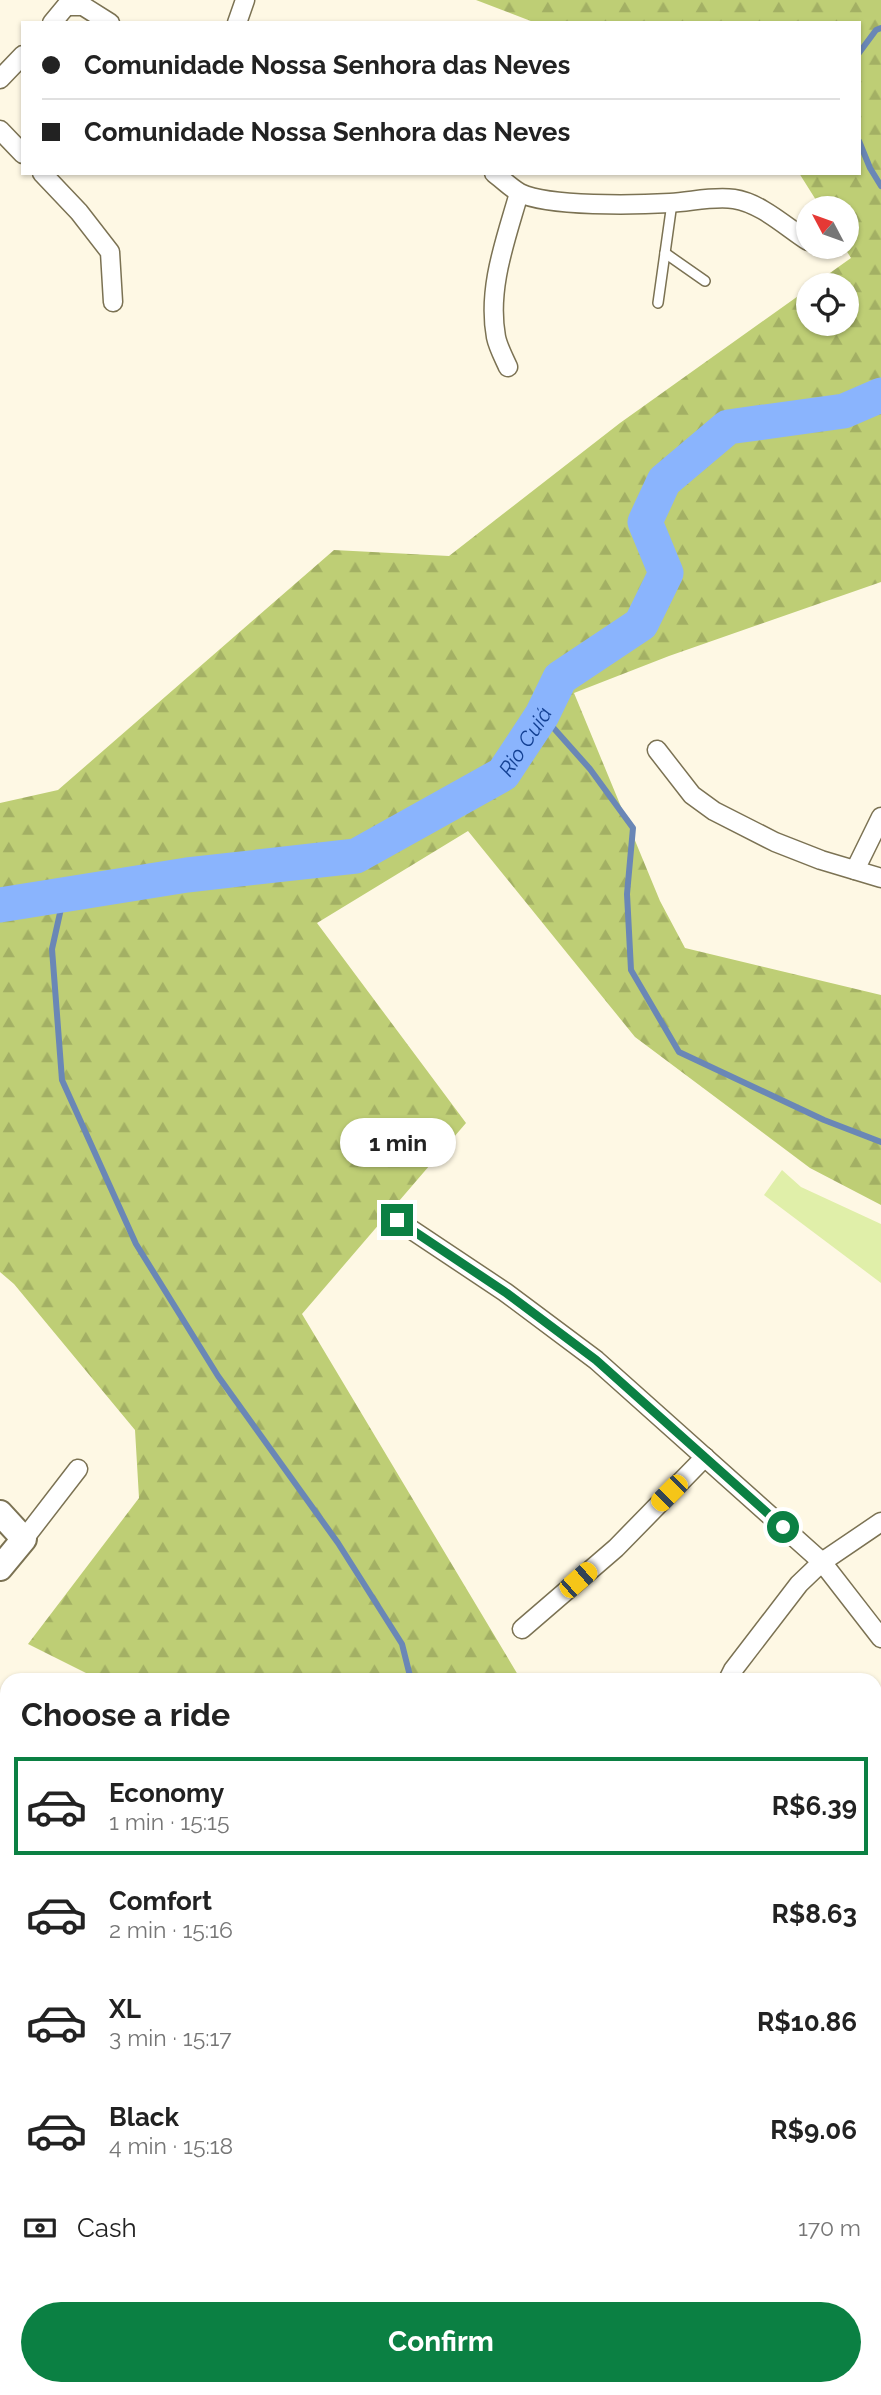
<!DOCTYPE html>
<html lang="en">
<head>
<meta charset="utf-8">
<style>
	:root { --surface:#fff; --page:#f2f2f2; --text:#222; --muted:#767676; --line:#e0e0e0; --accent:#0b8043 }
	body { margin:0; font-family:Raleway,sans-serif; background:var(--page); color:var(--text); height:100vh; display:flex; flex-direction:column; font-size:26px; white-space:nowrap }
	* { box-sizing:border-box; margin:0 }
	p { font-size:23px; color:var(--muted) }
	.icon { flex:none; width:38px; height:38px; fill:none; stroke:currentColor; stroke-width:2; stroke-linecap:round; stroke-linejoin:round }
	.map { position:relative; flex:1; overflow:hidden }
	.drawer { position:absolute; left:0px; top:1673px; width:882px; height:723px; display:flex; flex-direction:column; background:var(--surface); border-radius:21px 21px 0 0; box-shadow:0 2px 5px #0004 }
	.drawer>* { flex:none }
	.banner { position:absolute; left:21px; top:21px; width:840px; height:154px; border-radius:0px; box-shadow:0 2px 5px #0004; display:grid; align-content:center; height:154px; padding:0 21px; background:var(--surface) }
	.needle { width:46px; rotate:311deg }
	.controls { position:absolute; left:796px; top:196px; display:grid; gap:14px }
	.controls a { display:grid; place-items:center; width:63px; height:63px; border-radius:50%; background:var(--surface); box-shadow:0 2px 5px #0004; font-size:35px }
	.end { position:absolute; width:32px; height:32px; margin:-16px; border:9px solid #0b8043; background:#fff; box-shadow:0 0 0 4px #fff }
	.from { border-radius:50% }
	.bubble { position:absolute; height:49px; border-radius:24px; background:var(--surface); box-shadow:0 2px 5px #0004; font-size:23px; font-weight:700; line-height:49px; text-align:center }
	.car { position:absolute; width:21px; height:42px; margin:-21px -10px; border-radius:9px; box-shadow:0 0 5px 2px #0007; background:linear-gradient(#f5c518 24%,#345 0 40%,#f5c518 0 76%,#345 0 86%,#f5c518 0) }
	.banner b { display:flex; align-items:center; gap:24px; height:66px; font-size:26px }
	.banner b+b { border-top:2px solid var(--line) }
	.banner i { width:18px; height:18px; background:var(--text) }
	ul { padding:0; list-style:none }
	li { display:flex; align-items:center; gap:21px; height:98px; margin:0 14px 10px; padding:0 7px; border:4px solid transparent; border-radius:0px }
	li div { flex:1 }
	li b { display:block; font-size:26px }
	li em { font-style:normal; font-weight:700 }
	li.on { border-color:var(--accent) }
	li>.icon { width:63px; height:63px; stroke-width:1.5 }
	h2 { padding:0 21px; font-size:32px; line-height:84px }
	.pay { display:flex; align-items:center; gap:18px; height:77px; padding:0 21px; font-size:26px }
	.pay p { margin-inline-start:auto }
	.action { display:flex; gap:14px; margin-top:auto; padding:14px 21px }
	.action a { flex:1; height:80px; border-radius:42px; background:var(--accent); color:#fff; font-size:28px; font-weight:700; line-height:80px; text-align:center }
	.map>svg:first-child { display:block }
	.forest { fill:url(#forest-firs) }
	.park { fill:url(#park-crowns) }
	.garden { fill:#e0efa9 }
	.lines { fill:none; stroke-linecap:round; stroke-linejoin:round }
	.stream { stroke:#6a87b6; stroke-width:6 }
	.river { stroke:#8ab4fd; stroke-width:35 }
	.lane-casing { stroke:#7b7253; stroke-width:12 }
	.street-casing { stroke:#7b7253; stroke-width:21 }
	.secondary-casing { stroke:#7b7253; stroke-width:28 }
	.lane { stroke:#fff; stroke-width:9 }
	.street { stroke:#fff; stroke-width:18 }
	.secondary { stroke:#fff; stroke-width:24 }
	.route { stroke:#0b8043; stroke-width:9 }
	.labels { text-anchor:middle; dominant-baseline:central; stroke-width:6; stroke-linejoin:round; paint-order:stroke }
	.water-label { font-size:21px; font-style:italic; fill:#134093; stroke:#fff }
</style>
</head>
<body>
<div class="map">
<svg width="881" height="2395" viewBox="0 0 881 2395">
	<defs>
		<pattern id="forest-firs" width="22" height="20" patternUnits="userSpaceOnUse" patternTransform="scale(1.75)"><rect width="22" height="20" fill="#bece75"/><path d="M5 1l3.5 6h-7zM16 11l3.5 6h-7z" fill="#a3b064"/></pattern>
		<pattern id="park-crowns" width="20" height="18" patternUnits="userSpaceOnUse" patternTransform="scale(1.75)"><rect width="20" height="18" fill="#e0efa9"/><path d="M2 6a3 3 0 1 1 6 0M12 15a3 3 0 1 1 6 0" fill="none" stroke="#c0cc90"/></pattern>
	</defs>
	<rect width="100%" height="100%" fill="#fef8e4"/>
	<g class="forest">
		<polygon points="476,0 881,0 881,582 669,656 574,693 660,901 685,948 881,995 881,1205 810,1168 635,1037 468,831 317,923 466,1123 302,1314 521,1680 100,1680 28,1644 139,1498 135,1430 14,1284 0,1272 0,803 58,790 334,550 449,556 620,423 808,289 808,324 847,324 847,285 813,285 851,258 844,247 847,247 847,208 821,208 799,173 859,173 859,23 536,23"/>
		<polygon points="384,2389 482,2389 487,2395 391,2395"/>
	</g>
	<g class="park">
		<polygon points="7,2238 7,2381 0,2374 0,2246"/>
		<polygon points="16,2389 279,2389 279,2395 23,2395"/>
	</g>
	<polygon class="garden" points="782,1170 801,1187 881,1224 881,1283 764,1195"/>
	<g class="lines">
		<g class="stream">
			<polyline points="859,53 876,30 881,28"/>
			<polyline points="859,141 870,168 881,186"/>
			<polyline points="542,715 590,769 633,828 627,894 631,970 679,1052 824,1120 881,1142"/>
			<polyline points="64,895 52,949 62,1080 136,1244 218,1376 338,1543 402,1644 411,1680"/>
		</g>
		<path class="river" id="s1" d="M 0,905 L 187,875 L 356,856 L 503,774 L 542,715 L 560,678 L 641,624 L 666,573 L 645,522 L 664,481 L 728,427 L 844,411 L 881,395"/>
		<g class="lane-casing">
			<g id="lane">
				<polyline points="665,253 705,281"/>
				<polyline points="658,303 672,203"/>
				<polyline points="530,2389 538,2395"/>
			</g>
		</g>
		<g class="street-casing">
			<g id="street">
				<polyline points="68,6 83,6 110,23"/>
				<polyline points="52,23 71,0"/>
				<polyline points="237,23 245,0"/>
				<polyline points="0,79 23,55"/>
				<polyline points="0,130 23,154"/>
				<polyline points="42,173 79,212 110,252 113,302"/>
				<path d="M 494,173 C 502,179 511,188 520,193 C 549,207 636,205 670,203 C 691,202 712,196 734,199 C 761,203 786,227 808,241"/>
				<path d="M 508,367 C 504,358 498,347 496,337 C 487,288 506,239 519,193"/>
				<polyline points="657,750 692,795 714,811 775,842 821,860 881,878"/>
				<polyline points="855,870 881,817"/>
				<polyline points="397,1220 505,1292 596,1360 822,1562 881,1638"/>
				<polyline points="24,1539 78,1469"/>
				<polyline points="522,1629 616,1548 705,1457"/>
				<polyline points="728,1680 733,1670 799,1584 822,1562 881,1522"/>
				<polyline points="0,1757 7,1750"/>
				<polyline points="875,1935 881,1928"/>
				<polyline points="875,2015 881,2018"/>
				<polyline points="0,2016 7,2008"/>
				<polyline points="0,2108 7,2115"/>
				<polyline points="875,2179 881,2174"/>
				<polyline points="0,2231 7,2224"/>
				<polyline points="875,2360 881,2366"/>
				<polyline points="678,2389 685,2395"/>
				<polyline points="0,2393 2,2395"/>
				<polyline points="629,2395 631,2389"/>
			</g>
		</g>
		<g class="secondary-casing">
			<g id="secondary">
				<polyline points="0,1513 24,1539 0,1568"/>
				<polyline points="0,1901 7,1908"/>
				<polyline points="291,2395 292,2389"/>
			</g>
		</g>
		<use href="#lane" class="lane"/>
		<use href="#street" class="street"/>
		<use href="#secondary" class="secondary"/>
	</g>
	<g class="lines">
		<polyline class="route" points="397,1220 505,1292 596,1360 783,1527"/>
	</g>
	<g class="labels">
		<g class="water-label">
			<text stroke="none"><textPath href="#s1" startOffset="567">Rio Cuiá</textPath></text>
		</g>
	</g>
</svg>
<div class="controls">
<a><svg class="needle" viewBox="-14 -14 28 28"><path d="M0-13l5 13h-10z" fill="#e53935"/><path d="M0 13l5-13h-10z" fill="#767676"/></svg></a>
<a><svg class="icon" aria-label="locate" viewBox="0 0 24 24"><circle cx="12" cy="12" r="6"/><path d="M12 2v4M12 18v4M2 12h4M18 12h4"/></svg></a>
</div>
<i class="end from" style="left:783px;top:1527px"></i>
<i class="end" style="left:397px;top:1220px"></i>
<div class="bubble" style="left:340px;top:1118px;width:116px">1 min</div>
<i class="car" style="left:669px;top:1493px;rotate:225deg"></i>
<i class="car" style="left:578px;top:1580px;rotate:49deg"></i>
<div class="banner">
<b><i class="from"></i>Comunidade Nossa Senhora das Neves</b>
<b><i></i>Comunidade Nossa Senhora das Neves</b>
</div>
<section class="drawer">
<h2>Choose a ride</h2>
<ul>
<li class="on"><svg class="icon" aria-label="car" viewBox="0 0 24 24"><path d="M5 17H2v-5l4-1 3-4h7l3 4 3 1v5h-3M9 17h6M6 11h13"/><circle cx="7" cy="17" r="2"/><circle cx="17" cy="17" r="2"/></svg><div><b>Economy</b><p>1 min · 15:15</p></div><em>R$6.39</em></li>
<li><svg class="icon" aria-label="car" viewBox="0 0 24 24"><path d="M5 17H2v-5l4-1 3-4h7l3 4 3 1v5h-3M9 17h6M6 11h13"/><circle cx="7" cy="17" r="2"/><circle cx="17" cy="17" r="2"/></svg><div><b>Comfort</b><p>2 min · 15:16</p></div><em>R$8.63</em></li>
<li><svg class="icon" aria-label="car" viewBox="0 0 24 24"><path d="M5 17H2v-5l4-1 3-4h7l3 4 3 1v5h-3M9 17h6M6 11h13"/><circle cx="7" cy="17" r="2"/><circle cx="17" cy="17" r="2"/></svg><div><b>XL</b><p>3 min · 15:17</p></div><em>R$10.86</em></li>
<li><svg class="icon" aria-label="car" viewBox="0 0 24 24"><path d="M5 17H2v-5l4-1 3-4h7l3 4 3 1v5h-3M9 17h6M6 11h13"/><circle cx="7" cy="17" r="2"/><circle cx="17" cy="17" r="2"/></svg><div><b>Black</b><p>4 min · 15:18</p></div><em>R$9.06</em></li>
</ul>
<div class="pay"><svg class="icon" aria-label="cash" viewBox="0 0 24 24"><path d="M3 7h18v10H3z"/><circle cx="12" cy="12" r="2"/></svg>Cash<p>170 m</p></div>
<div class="action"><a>Confirm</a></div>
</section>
</div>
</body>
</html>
